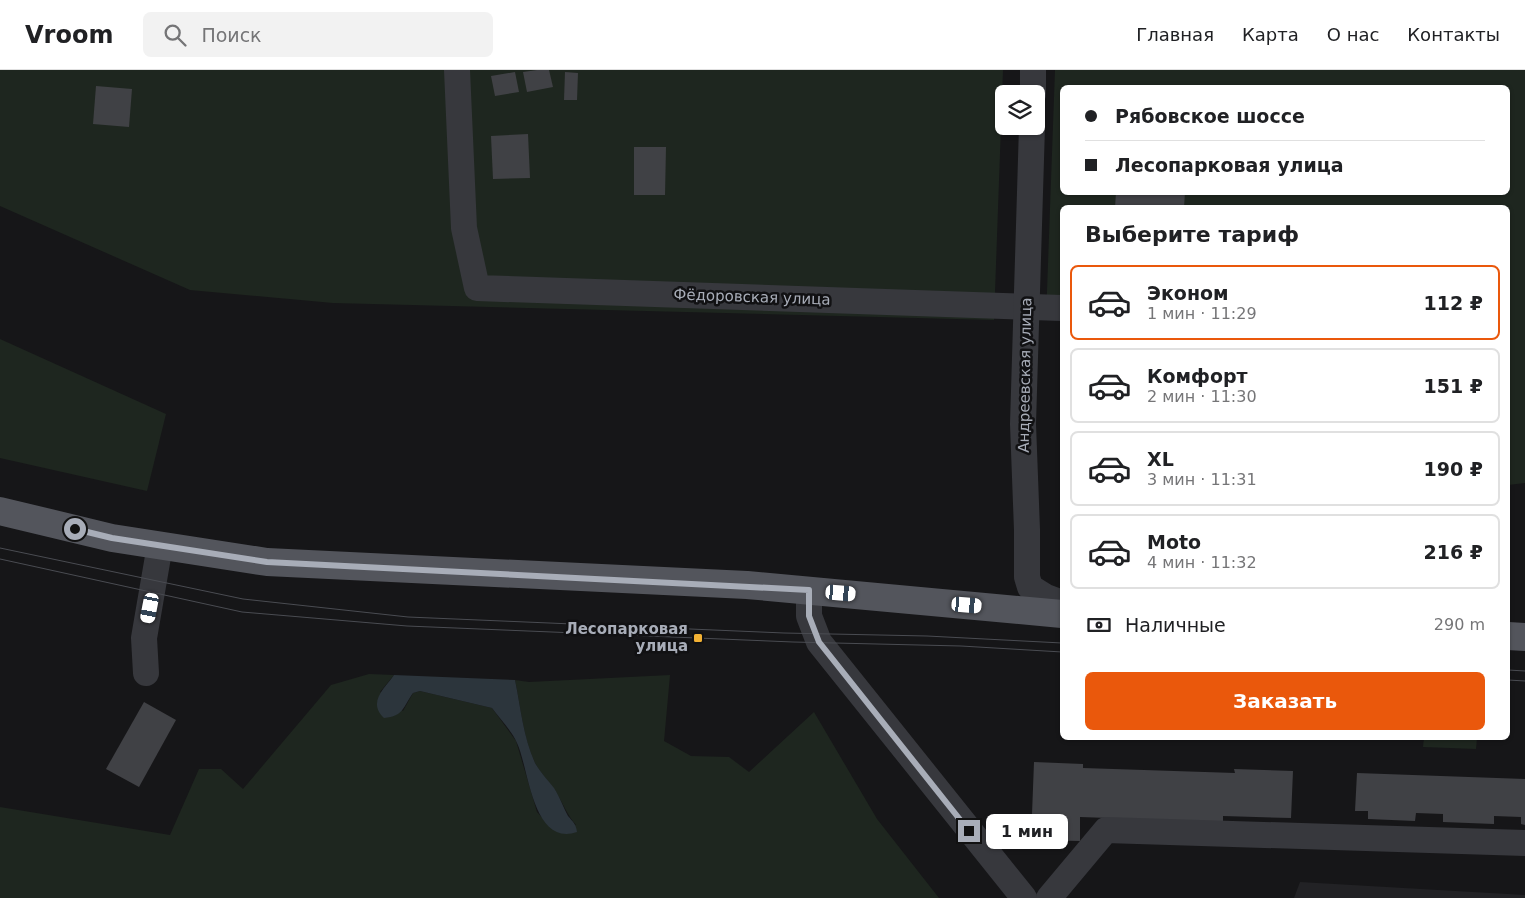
<!DOCTYPE html>
<html lang="ru">
<head>
<meta charset="utf-8">
<style>
	:root { --surface:#fff; --page:#f2f2f2; --text:#202124; --muted:#757577; --line:#e0e0e0; --accent:#ea580c }
	body { margin:0; font-family:"DejaVu Sans",sans-serif; background:var(--page); color:var(--text); height:100vh; display:flex; flex-direction:column; font-size:19px; white-space:nowrap }
	* { box-sizing:border-box; margin:0 }
	p { font-size:16px; color:var(--muted) }
	.icon { flex:none; width:28px; height:28px; fill:none; stroke:currentColor; stroke-width:2; stroke-linecap:round; stroke-linejoin:round }
	.map { position:relative; flex:1; overflow:hidden }
	.sheet { position:absolute; left:1060px; top:135px; width:450px; height:535px; display:flex; flex-direction:column; background:var(--surface); border-radius:8px; box-shadow:0 1px 4px #0004 }
	.sheet>* { flex:none }
	.guide { position:absolute; left:1060px; top:15px; width:450px; height:110px; border-radius:8px; box-shadow:0 1px 4px #0004; display:grid; align-content:center; height:110px; padding:0 25px; background:var(--surface) }
	.tools { position:absolute; left:995px; top:15px; display:grid; gap:10px }
	.tools a { display:grid; place-items:center; width:50px; height:50px; border-radius:8px; background:var(--surface); box-shadow:0 1px 4px #0004; font-size:25px }
	.end { position:absolute; width:22px; height:22px; margin:-11px; border:6px solid #a8adb8; background:#111; box-shadow:0 0 0 2px #111 }
	.from { border-radius:50% }
	.bubble { position:absolute; height:35px; border-radius:8px; background:var(--surface); box-shadow:0 1px 4px #0004; font-size:16px; font-weight:700; line-height:35px; text-align:center }
	.car { position:absolute; width:15px; height:30px; margin:-15px -8px; border-radius:6px; box-shadow:0 0 4px 1px #0007; background:linear-gradient(#fff 24%,#345 0 40%,#fff 0 76%,#345 0 86%,#fff 0) }
	.guide b { display:flex; align-items:center; gap:18px; height:48px; font-size:19px }
	.guide b+b { border-top:1px solid var(--line) }
	.guide i { width:12px; height:12px; background:var(--text) }
	ul { padding:0; list-style:none }
	li { display:flex; align-items:center; gap:15px; height:75px; margin:0 10px 8px; padding:0 15px; border:2px solid var(--line); border-radius:8px }
	li div { flex:1 }
	li b { display:block; font-size:19px }
	li em { font-style:normal; font-weight:700 }
	li.current { border-color:var(--accent) }
	li>.icon { width:45px; height:45px; stroke-width:1.5 }
	h2 { padding:0 25px; font-size:22px; line-height:60px }
	.pay { display:flex; align-items:center; gap:12px; height:55px; padding:0 25px; font-size:19px }
	.pay p { margin-inline-start:auto }
	.action { display:flex; gap:10px; margin-top:auto; padding:10px 25px }
	.action a { flex:1; height:58px; border-radius:8px; background:var(--accent); color:#fff; font-size:20px; font-weight:700; line-height:58px; text-align:center }
	header { display:flex; align-items:center; gap:30px; box-sizing:border-box; height:70px; padding:0 25px; background:var(--surface); border-bottom:1px solid var(--line) }
	header strong { font-size:24px }
	nav { display:flex; gap:28px; margin-inline-start:auto; font-size:18px }
	.search { width:350px; height:45px; background:var(--page); display:flex; align-items:center; gap:12px; box-sizing:border-box; padding:0 18px; border-radius:8px; color:var(--muted); font-size:19px }
	.map>svg:first-child { display:block }
	.built { fill:#222225 }
	.green { fill:#1e261f; fill-rule:evenodd }
	.water { fill:#2c353c }
	.building { fill:#404145 }
	.lines { fill:none; stroke-linecap:round; stroke-linejoin:round }
	.minor { stroke:#37383d; stroke-width:26 }
	.major { stroke:#53555c; stroke-width:28 }
	.tram { stroke:#4a4c52; stroke-width:1 }
	.route { stroke:#a8adb8; stroke-width:6 }
	.poi-dot { fill:#f2b134; stroke:#111113; stroke-width:2 }
	.labels { text-anchor:middle; dominant-baseline:central; stroke-width:5; stroke-linejoin:round; paint-order:stroke }
	.street-label { font-size:15px; fill:#a8adb8; stroke:#111113 }
	.poi-label { font-size:15px; font-weight:bold; fill:#a8adb8; stroke:#111113; text-anchor:end }
</style>
</head>
<body>
<header>
<strong>Vroom</strong>
<div class="search"><svg class="icon" aria-label="search" viewBox="0 0 24 24"><circle cx="10" cy="10" r="6"/><path d="M15 15l6 6"/></svg>Поиск</div>
<nav><a>Главная</a><a>Карта</a><a>О нас</a><a>Контакты</a></nav>
</header>
<div class="map">
<svg width="1525" height="828" viewBox="0 0 1525 828">
	<rect width="100%" height="100%" fill="#161618"/>
	<polygon class="built" points="1300,812 1525,825 1525,828 1294,828"/>
	<g class="green">
		<polygon points="0,0 1003,0 994,250 333,233 190,220 0,136"/>
		<path d="M 1055,0 L 1525,0 L 1525,413 L 1508,415 L 1508,138 L 1062,138 L 1062,250 L 1046,249 ZM 1062,18 L 1508,18 L 1508,122 L 1062,122 Z"/>
		<polygon points="0,269 166,344 147,421 0,388"/>
		<path d="M 369,604 L 394,605 L 380,622 L 403,641 L 413,623 L 420,621 L 492,638 L 516,671 L 537,742 L 549,755 L 576,755 C 567,745 563,733 556,722 C 550,712 540,703 535,693 C 523,667 521,639 515,610 L 529,612 L 670,605 L 664,671 L 691,686 L 729,687 L 749,702 L 814,642 L 877,749 L 939,828 L 0,828 L 0,737 L 170,765 L 199,699 L 221,699 L 243,719 L 331,615 Z"/>
		<polygon points="1424,668 1477,668 1476,679 1423,677"/>
	</g>
	<path class="water" d="M 394,605 L 515,610 C 521,639 523,666 535,693 C 540,702 548,710 554,718 C 560,727 563,737 568,746 C 573,752 576,754 577,762 C 532,777 529,698 517,673 C 512,661 500,649 492,638 L 420,621 L 413,623 C 403,637 404,646 384,648 C 367,632 385,618 394,605 Z"/>
	<g class="building">
		<polygon points="537,0 549,0 553,17 527,22 523,2"/>
		<polygon points="515,2 519,22 495,26 491,6"/>
		<polygon points="565,2 578,3 577,30 564,30"/>
		<polygon points="96,16 132,19 129,57 93,54"/>
		<polygon points="528,64 530,108 493,109 491,66"/>
		<polygon points="634,77 666,77 665,125 634,125"/>
		<polygon points="1116,122 1185,122 1184,138 1115,138"/>
		<polygon points="144,632 176,650 139,717 106,699"/>
		<polygon points="1034,692 1083,694 1083,698 1235,703 1234,699 1293,701 1291,748 1223,746 1223,752 1080,747 1080,771 1031,770"/>
		<polygon points="1357,703 1525,709 1525,755 1521,754 1521,747 1494,746 1494,754 1443,752 1443,744 1416,743 1415,751 1368,749 1368,741 1355,741"/>
	</g>
	<g class="lines">
		<g class="minor">
			<polyline points="457,0 464,158 477,218 1062,238"/>
			<polyline points="1033,24 1033,0"/>
			<polyline points="1032,56 1023,354 1027,460 1027,507 1030,517 1046,527 1062,533"/>
			<polyline points="809,520 809,546 819,572 1024,828"/>
			<polyline points="146,603 144,568 160,475"/>
			<polyline points="1049,828 1106,760 1525,773"/>
		</g>
		<g class="major">
			<polyline points="0,441 112,468 267,492 747,515 1062,544"/>
			<polyline points="1508,566 1525,567"/>
		</g>
		<g class="tram">
			<polyline points="0,478 243,529 408,547 784,563 927,566 1062,573"/>
			<polyline points="0,489 242,542 407,556 793,572 961,576 1062,582"/>
			<polyline points="1508,600 1525,601"/>
			<polyline points="1508,610 1525,611"/>
		</g>
	</g>
	<g class="lines">
		<polyline class="route" points="75,459 112,468 267,492 809,520 809,546 819,572 969,761"/>
	</g>
	<rect class="poi-dot" x="693" y="563" width="10" height="10" rx="2.5"/>
	<g class="labels">
		<g class="street-label">
			<text transform="translate(752 227) rotate(2)">Фёдоровская улица</text>
			<text transform="translate(1025 305) rotate(-89)">Андреевская улица</text>
		</g>
		<g class="poi-label">
			<text x="688" y="559">Лесопарковая<tspan x="688" dy="17">улица</tspan></text>
		</g>
	</g>
</svg>
<div class="tools">
<a><svg class="icon" aria-label="layers" viewBox="0 0 24 24"><path d="M12 4l9 5-9 5-9-5zM3 14l9 5 9-5"/></svg></a>
</div>
<i class="end from" style="left:75px;top:459px"></i>
<i class="end" style="left:969px;top:761px"></i>
<div class="bubble" style="left:986px;top:744px;width:82px">1 мин</div>
<i class="car" style="left:841px;top:523px;rotate:95deg"></i>
<i class="car" style="left:967px;top:535px;rotate:95deg"></i>
<i class="car" style="left:150px;top:538px;rotate:191deg"></i>
<div class="guide">
<b><i class="from"></i>Рябовское шоссе</b>
<b><i></i>Лесопарковая улица</b>
</div>
<section class="sheet">
<h2>Выберите тариф</h2>
<ul>
<li class="current"><svg class="icon" aria-label="car" viewBox="0 0 24 24"><path d="M5 17H2v-5l4-1 3-4h7l3 4 3 1v5h-3M9 17h6M6 11h13"/><circle cx="7" cy="17" r="2"/><circle cx="17" cy="17" r="2"/></svg><div><b>Эконом</b><p>1 мин · 11:29</p></div><em>112 ₽</em></li>
<li><svg class="icon" aria-label="car" viewBox="0 0 24 24"><path d="M5 17H2v-5l4-1 3-4h7l3 4 3 1v5h-3M9 17h6M6 11h13"/><circle cx="7" cy="17" r="2"/><circle cx="17" cy="17" r="2"/></svg><div><b>Комфорт</b><p>2 мин · 11:30</p></div><em>151 ₽</em></li>
<li><svg class="icon" aria-label="car" viewBox="0 0 24 24"><path d="M5 17H2v-5l4-1 3-4h7l3 4 3 1v5h-3M9 17h6M6 11h13"/><circle cx="7" cy="17" r="2"/><circle cx="17" cy="17" r="2"/></svg><div><b>XL</b><p>3 мин · 11:31</p></div><em>190 ₽</em></li>
<li><svg class="icon" aria-label="car" viewBox="0 0 24 24"><path d="M5 17H2v-5l4-1 3-4h7l3 4 3 1v5h-3M9 17h6M6 11h13"/><circle cx="7" cy="17" r="2"/><circle cx="17" cy="17" r="2"/></svg><div><b>Moto</b><p>4 мин · 11:32</p></div><em>216 ₽</em></li>
</ul>
<div class="pay"><svg class="icon" aria-label="cash" viewBox="0 0 24 24"><path d="M3 7h18v10H3z"/><circle cx="12" cy="12" r="2"/></svg>Наличные<p>290 m</p></div>
<div class="action"><a>Заказать</a></div>
</section>
</div>
</body>
</html>
